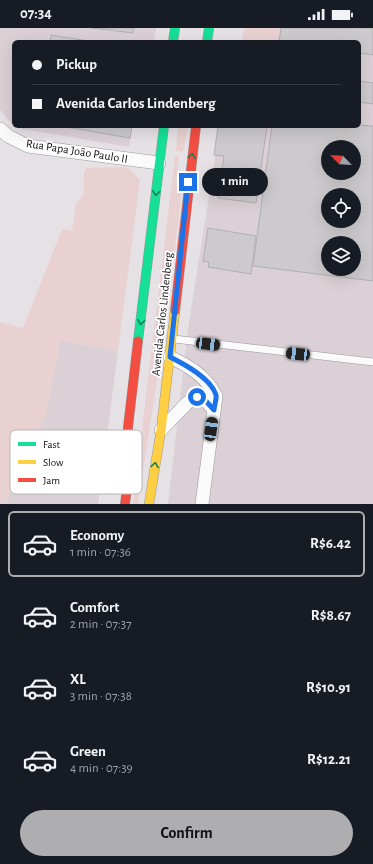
<!DOCTYPE html>
<html lang="en">
<head>
<meta charset="utf-8">
<style>
	:root { --surface:#171b24; --page:#20242c; --text:#f1f3f6; --muted:#9ea1a6; --line:#363941; --accent:#aeadaf }
	body { margin:0; font-family:"Alegreya Sans",sans-serif; background:var(--page); color:var(--text); height:100vh; display:flex; flex-direction:column; font-size:15px; white-space:nowrap }
	* { box-sizing:border-box; margin:0 }
	p { font-size:13px; color:var(--muted) }
	.icon { flex:none; width:22px; height:22px; fill:none; stroke:currentColor; stroke-width:2; stroke-linecap:round; stroke-linejoin:round }
	.map { position:relative; height:476px; overflow:hidden }
	.side { display:flex; flex-direction:column; background:var(--surface); flex:1 }
	.side>* { flex:none }
	.hud { position:absolute; left:12px; top:12px; width:349px; height:88px; border-radius:6px; box-shadow:0 4px 16px #0002; display:grid; align-content:center; height:88px; padding:0 20px; background:var(--surface) }
	.needle { width:26px; rotate:295deg }
	.tools { position:absolute; left:321px; top:112px; display:grid; gap:8px }
	.tools a { display:grid; place-items:center; width:40px; height:40px; border-radius:50%; background:var(--surface); box-shadow:0 4px 16px #0002; font-size:20px }
	.end { position:absolute; width:18px; height:18px; margin:-9px; border:5px solid #1a73e8; background:#fff; box-shadow:0 0 0 2px #fff }
	.from { border-radius:50% }
	.bubble { position:absolute; height:28px; border-radius:14px; background:var(--surface); box-shadow:0 4px 16px #0002; font-size:13px; font-weight:600; line-height:28px; text-align:center }
	.car { position:absolute; width:12px; height:24px; margin:-12px -6px; border-radius:5px; box-shadow:0 0 3px 1px #0007; background:linear-gradient(#222 24%,#8ab4d8 0 40%,#222 0 76%,#8ab4d8 0 86%,#222 0) }
	.hud b { display:flex; align-items:center; gap:14px; height:38px; font-size:15px }
	.hud b+b { border-top:1px solid var(--line) }
	.hud i { width:10px; height:10px; background:var(--text) }
	ul { padding:7px 0 0; list-style:none }
	li { display:flex; align-items:center; gap:12px; height:66px; margin:0 8px 6px; padding:0 12px; border:2px solid transparent; border-radius:6px }
	li div { flex:1 }
	li b { display:block; font-size:15px }
	li em { font-style:normal; font-weight:600 }
	li.selected { border-color:var(--accent) }
	li>.icon { width:36px; height:36px; stroke-width:1.5 }
	.action { display:flex; gap:8px; margin-top:auto; padding:8px 20px }
	.action a { flex:1; height:46px; border-radius:24px; background:var(--accent); color:#111; font-size:16px; font-weight:600; line-height:46px; text-align:center }
	.status { display:flex; justify-content:space-between; align-items:center; height:28px; padding:0 20px; background:var(--surface); direction:ltr }
	.status svg { height:11px; fill:currentColor }
	.map>svg:first-child { display:block }
	.built { fill:#dbd0d6; fill-rule:evenodd }
	.green { fill:#e9d1d1 }
	.building { fill:#cdcacd; stroke:#b2afb1; fill-rule:evenodd }
	.lines { fill:none; stroke-linecap:round; stroke-linejoin:round }
	.lane-casing { stroke:#9b979a; stroke-width:8 }
	.street-casing { stroke:#9b979a; stroke-width:14 }
	.fast-casing { stroke:#9b979a; stroke-width:10 }
	.slow-casing { stroke:#9b979a; stroke-width:10 }
	.jam-casing { stroke:#9b979a; stroke-width:10 }
	.lane { stroke:#fbfafb; stroke-width:7 }
	.street { stroke:#fbfafb; stroke-width:13 }
	.fast { stroke:#16e098; stroke-width:9 }
	.slow { stroke:#ffcf43; stroke-width:9 }
	.jam { stroke:#f24e42; stroke-width:9 }
	.oneway { stroke:#13815a }
	.route { stroke:#1a73e8; stroke-width:5 }
	.labels { text-anchor:middle; dominant-baseline:central; stroke-width:3.5; stroke-linejoin:round; paint-order:stroke }
	.street-label { font-size:12px; fill:#100d0e; stroke:#fff }
	.key { fill:#fff; stroke:#b7b6b7; stroke-width:1 }
	.key-label { font-size:11px; fill:#100d0e }
</style>
</head>
<body>
<div class="status"><b>07:34</b><svg viewBox="0 0 49 12"><path d="M0 12V9h3v3zM5 12V6h3v6zM10 12V3h3v9zM15 12V0h3v12zM26 1h20v11H26zM47 4h2v5h-2z"/></svg></div>
<div class="map">
<svg width="373" height="476" viewBox="0 0 373 476">
	<rect width="100%" height="100%" fill="#e6e1e4"/>
	<g class="built">
		<polygon points="0,0 156,0 154,13 14,14 14,98 0,82"/>
		<path d="M 262,0 L 373,0 L 373,476 L 168,476 L 188,301 L 220,98 L 359,98 L 359,14 L 260,14 ZM 328,119 L 354,119 L 354,145 L 328,145 ZM 328,167 L 354,167 L 354,193 L 328,193 ZM 328,215 L 354,215 L 354,241 L 328,241 Z"/>
		<polygon points="14,98 132,98 129,119 22,101"/>
		<polygon points="60,312 118,323 98,476 5,476 47,382"/>
	</g>
	<g class="green">
		<polygon points="246,0 281,0 279,14 242,14 244,1"/>
		<polygon points="178,98 189,98 183,124 176,123"/>
		<polygon points="175,128 179,128 176,154 183,155 166,293 138,476 133,476"/>
		<polygon points="127,139 140,152 118,323 60,312 47,382 5,476 0,476 0,294 23,300 62,201 72,203 76,176 84,166 84,145 86,140"/>
	</g>
	<g class="building">
		<polygon points="91,0 134,0 133,5"/>
		<polygon points="281,0 373,0 373,27 359,25 359,14 279,14"/>
		<polygon points="51,7 95,14 50,14"/>
		<polygon points="359,53 373,55 373,76 359,74"/>
		<path d="M 359,97 L 373,98 L 373,253 L 253,238 L 272,98 L 359,98 ZM 328,119 L 354,119 L 354,145 L 328,145 ZM 328,167 L 354,167 L 354,193 L 328,193 ZM 328,215 L 354,215 L 354,241 L 328,241 Z"/>
		<polygon points="67,98 132,98 130,110 66,99"/>
		<polygon points="218,98 267,98 256,175 218,170 224,128 214,127"/>
		<polygon points="208,200 256,208 251,246 208,239 209,234 203,233"/>
	</g>
	<g class="lines">
		<g class="lane-casing">
			<polyline id="lane" points="174,311 373,334"/>
		</g>
		<g class="street-casing">
			<g id="street">
				<polyline points="0,101 8,108 28,118 159,135"/>
				<path d="M 170,329 C 189,338 207,349 216,368 L 202,476"/>
				<polyline points="161,402 187,375 197,369 205,372 214,382"/>
			</g>
		</g>
		<g class="fast-casing">
			<g id="fast">
				<polyline points="173,14 175,0"/>
				<polyline points="207,14 209,0"/>
				<polyline points="138,313 164,98"/>
			</g>
		</g>
		<g class="slow-casing">
			<polyline id="slow" points="149,476 161,402 175,283"/>
		</g>
		<g class="jam-casing">
			<g id="jam">
				<polyline points="175,283 196,98"/>
				<polyline points="125,476 128,453 128,399 138,313"/>
			</g>
		</g>
		<use href="#lane" class="lane"/>
		<use href="#street" class="street"/>
		<use href="#fast" class="fast"/>
		<use href="#slow" class="slow"/>
		<use href="#jam" class="jam"/>
	</g>
	<defs><path id="oneway-chevron" d="M-2-3.5L2.5 0L-2 3.5" fill="none" stroke-width="1.6" stroke-linecap="round" stroke-linejoin="round"/></defs>
	<g class="oneway">
		<use href="#oneway-chevron" transform="translate(192 128) rotate(-82)"/>
		<use href="#oneway-chevron" transform="translate(156 165) rotate(97)"/>
		<use href="#oneway-chevron" transform="translate(141 294) rotate(97)"/>
		<use href="#oneway-chevron" transform="translate(155 437) rotate(-81)"/>
	</g>
	<g class="lines">
		<path class="route" d="M 188,154 L 170,329 C 184,336 211,350 216,367 C 217,371 214,378 214,382 L 205,372 L 197,369"/>
	</g>
	<g class="labels">
		<g class="street-label">
			<text transform="translate(77 123) rotate(9)">Rua Papa João Paulo II</text>
			<text transform="translate(162 286) rotate(-84)">Avenida Carlos Lindenberg</text>
		</g>
	</g>
	<rect x="10" y="402" width="132" height="64" rx="6" class="key"/>
	<rect x="18" y="414" width="18" height="4" fill="#16e098"/>
	<rect x="18" y="432" width="18" height="4" fill="#ffcf43"/>
	<rect x="18" y="450" width="18" height="4" fill="#f24e42"/>
	<g class="key-label">
		<text x="43" y="420">Fast</text>
		<text x="43" y="438">Slow</text>
		<text x="43" y="456">Jam</text>
	</g>
</svg>
<div class="tools">
<a><svg class="needle" viewBox="-14 -14 28 28"><path d="M0-13l5 13h-10z" fill="#e53935"/><path d="M0 13l5-13h-10z" fill="#9ea1a6"/></svg></a>
<a><svg class="icon" aria-label="locate" viewBox="0 0 24 24"><circle cx="12" cy="12" r="6"/><path d="M12 2v4M12 18v4M2 12h4M18 12h4"/></svg></a>
<a><svg class="icon" aria-label="layers" viewBox="0 0 24 24"><path d="M12 4l9 5-9 5-9-5zM3 14l9 5 9-5"/></svg></a>
</div>
<i class="end from" style="left:197px;top:369px"></i>
<i class="end" style="left:188px;top:154px"></i>
<div class="bubble" style="left:202px;top:140px;width:66px">1 min</div>
<i class="car" style="left:208px;top:316px;rotate:97deg"></i>
<i class="car" style="left:298px;top:326px;rotate:276deg"></i>
<i class="car" style="left:211px;top:401px;rotate:8deg"></i>
<div class="hud">
<b><i class="from"></i>Pickup</b>
<b><i></i>Avenida Carlos Lindenberg</b>
</div>
</div>
<section class="side">
<ul>
<li class="selected"><svg class="icon" aria-label="car" viewBox="0 0 24 24"><path d="M5 17H2v-5l4-1 3-4h7l3 4 3 1v5h-3M9 17h6M6 11h13"/><circle cx="7" cy="17" r="2"/><circle cx="17" cy="17" r="2"/></svg><div><b>Economy</b><p>1 min · 07:36</p></div><em>R$6.42</em></li>
<li><svg class="icon" aria-label="car" viewBox="0 0 24 24"><path d="M5 17H2v-5l4-1 3-4h7l3 4 3 1v5h-3M9 17h6M6 11h13"/><circle cx="7" cy="17" r="2"/><circle cx="17" cy="17" r="2"/></svg><div><b>Comfort</b><p>2 min · 07:37</p></div><em>R$8.67</em></li>
<li><svg class="icon" aria-label="car" viewBox="0 0 24 24"><path d="M5 17H2v-5l4-1 3-4h7l3 4 3 1v5h-3M9 17h6M6 11h13"/><circle cx="7" cy="17" r="2"/><circle cx="17" cy="17" r="2"/></svg><div><b>XL</b><p>3 min · 07:38</p></div><em>R$10.91</em></li>
<li><svg class="icon" aria-label="car" viewBox="0 0 24 24"><path d="M5 17H2v-5l4-1 3-4h7l3 4 3 1v5h-3M9 17h6M6 11h13"/><circle cx="7" cy="17" r="2"/><circle cx="17" cy="17" r="2"/></svg><div><b>Green</b><p>4 min · 07:39</p></div><em>R$12.21</em></li>
</ul>
<div class="action"><a>Confirm</a></div>
</section>
</body>
</html>
